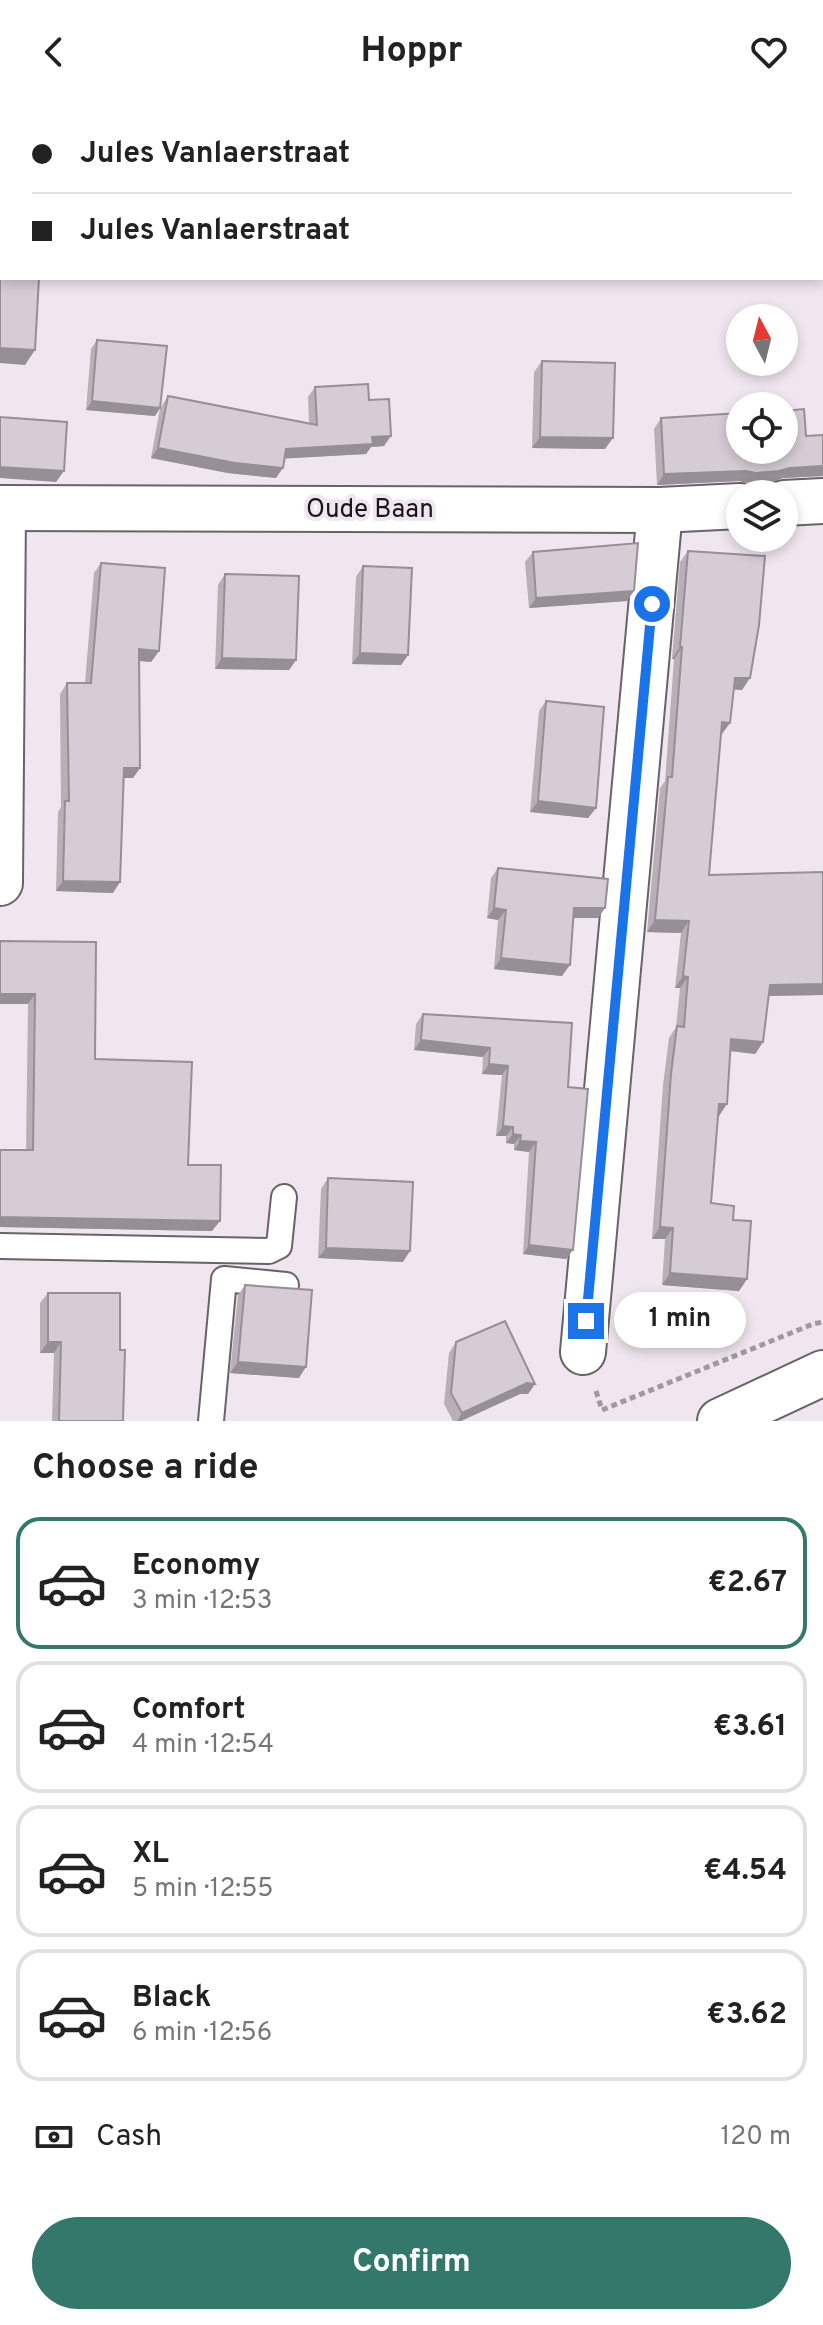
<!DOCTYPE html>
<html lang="en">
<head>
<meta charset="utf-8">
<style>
	:root { --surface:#fff; --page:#f6f6f6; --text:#222; --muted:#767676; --line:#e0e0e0; --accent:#34786b }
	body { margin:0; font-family:Overpass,sans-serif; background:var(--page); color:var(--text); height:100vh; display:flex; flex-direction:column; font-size:30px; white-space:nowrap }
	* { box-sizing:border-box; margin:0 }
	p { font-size:26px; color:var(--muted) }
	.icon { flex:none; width:44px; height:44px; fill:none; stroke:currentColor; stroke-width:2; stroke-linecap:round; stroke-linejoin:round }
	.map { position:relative; height:1317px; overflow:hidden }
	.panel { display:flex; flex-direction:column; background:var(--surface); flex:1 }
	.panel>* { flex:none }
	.banner { position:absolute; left:0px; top:0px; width:824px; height:176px; box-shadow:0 4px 12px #0003; display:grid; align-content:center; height:176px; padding:0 32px; background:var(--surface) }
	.needle { width:52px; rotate:353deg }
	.fabs { position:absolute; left:726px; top:200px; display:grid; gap:16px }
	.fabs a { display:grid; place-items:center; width:72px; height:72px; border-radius:50%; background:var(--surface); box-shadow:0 4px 12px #0003; font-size:40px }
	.end { position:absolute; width:36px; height:36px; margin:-18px; border:10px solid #1a73e8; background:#fff; box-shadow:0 0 0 4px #fff }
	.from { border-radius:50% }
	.bubble { position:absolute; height:56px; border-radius:28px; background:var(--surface); box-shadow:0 4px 12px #0003; font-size:26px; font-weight:700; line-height:56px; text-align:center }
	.banner b { display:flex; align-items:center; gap:28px; height:76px; font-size:30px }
	.banner b+b { border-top:2px solid var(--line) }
	.banner i { width:20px; height:20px; background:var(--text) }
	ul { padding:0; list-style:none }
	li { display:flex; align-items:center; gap:24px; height:132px; margin:0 16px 12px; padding:0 16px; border:4px solid var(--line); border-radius:24px }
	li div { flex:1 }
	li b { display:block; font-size:30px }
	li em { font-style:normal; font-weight:700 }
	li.current { border-color:var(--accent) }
	li>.icon { width:72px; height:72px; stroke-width:1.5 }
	h2 { padding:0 32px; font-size:36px; line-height:96px }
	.pay { display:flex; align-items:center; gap:20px; height:88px; padding:0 32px; font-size:30px }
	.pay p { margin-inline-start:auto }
	.primary-button { display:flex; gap:16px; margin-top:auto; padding:16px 32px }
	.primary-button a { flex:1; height:92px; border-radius:48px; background:var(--accent); color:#fff; font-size:32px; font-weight:700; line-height:92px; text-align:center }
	header { display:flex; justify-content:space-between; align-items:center; height:104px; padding:0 32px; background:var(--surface); font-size:36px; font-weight:700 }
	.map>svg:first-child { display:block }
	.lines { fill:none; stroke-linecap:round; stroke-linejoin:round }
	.lane-casing { stroke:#6a6269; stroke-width:28 }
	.street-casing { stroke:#6a6269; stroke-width:48 }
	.primary-casing { stroke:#6a6269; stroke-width:48 }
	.path { stroke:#a0999f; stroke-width:5; stroke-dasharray:6 4; stroke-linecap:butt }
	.lane { stroke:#fff; stroke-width:24 }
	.street { stroke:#fff; stroke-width:44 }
	.primary { stroke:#fff; stroke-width:44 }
	.wall { fill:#b8afb7 }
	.shaded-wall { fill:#968f95 }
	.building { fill:#d6ccd5; stroke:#968f95; stroke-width:2 }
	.route { stroke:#1a73e8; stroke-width:10 }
	.labels { text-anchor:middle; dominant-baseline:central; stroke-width:8; stroke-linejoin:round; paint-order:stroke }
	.street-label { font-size:26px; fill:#1a171a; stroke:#f0e6ef }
</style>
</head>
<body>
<header><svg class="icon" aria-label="back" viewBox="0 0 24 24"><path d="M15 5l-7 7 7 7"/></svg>Hoppr<svg class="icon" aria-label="heart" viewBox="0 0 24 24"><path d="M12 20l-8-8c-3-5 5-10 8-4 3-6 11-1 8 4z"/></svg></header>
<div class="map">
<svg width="823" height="1317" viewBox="0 0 823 1317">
	<rect width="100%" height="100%" fill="#f0e6ef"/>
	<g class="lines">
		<g class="lane-casing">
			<g id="lane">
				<polyline points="0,1142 269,1147 279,1142 284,1093"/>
				<polyline points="211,1317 224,1175 286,1181"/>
			</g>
		</g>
		<g class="street-casing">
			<g id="street">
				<polyline points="784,399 823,397"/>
				<polyline points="0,404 660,406 740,402"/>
				<polyline points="0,779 3,405"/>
				<polyline points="583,1248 660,406"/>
			</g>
		</g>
		<g class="primary-casing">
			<polyline id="primary" points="720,1317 823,1269"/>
		</g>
		<polyline class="path" points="596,1287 602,1306 813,1220 823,1218"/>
		<use href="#lane" class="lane"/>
		<use href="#street" class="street"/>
		<use href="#primary" class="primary"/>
	</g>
	<g class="wall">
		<polygon points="97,236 161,303 168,292 309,319 308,293 315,283 369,296 384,342 371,343 366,350 284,354 276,374 228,369 151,354 160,304 155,312 86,306 91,245"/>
		<polygon points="542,257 605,345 532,344 534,268"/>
		<polygon points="661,314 823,372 783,374 772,378 749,379 739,377 657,381 654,325"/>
		<polygon points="688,447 742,586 733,585 721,630 709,771 823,891 768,892 763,938 755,950 730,947 719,1012 718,1012 711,1099 733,1116 747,1175 739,1187 662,1181 665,1135 652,1135 663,981 669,934 676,923 680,884 675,884 681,829 647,828 660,684 665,677 674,555 672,555 680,458"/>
		<polygon points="533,448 627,497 529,504 525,458"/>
		<polygon points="101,459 159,547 151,558 139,557 140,664 133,674 123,674 113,789 56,787 58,708 61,703 60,590 67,579 85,579 94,469"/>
		<polygon points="363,462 408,551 401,561 352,560 356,473"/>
		<polygon points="225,470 296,556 289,566 215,565 218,481"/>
		<polygon points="546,597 596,704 588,714 530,708 539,607"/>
		<polygon points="498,764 605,804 598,814 574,814 562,872 494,865 498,816 487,814 491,774"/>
		<polygon points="0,837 95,955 188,1061 212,1127 0,1123 0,1046 26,1046 28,900"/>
		<polygon points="423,910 568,983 573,1146 566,1155 523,1150 529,1048 514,1046 514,1040 506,1039 506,1032 496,1032 502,971 482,970 483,953 414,946 416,920"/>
		<polygon points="328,1074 403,1158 318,1154 321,1085"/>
		<polygon points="245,1181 299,1274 230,1269 238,1191"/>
		<polygon points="48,1189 120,1246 123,1317 52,1317 54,1249 40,1249 40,1199"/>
		<polygon points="456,1238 535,1280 528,1290 520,1290 461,1317 453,1317 444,1300 449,1249"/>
	</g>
	<g class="shaded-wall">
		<polygon points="0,244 35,246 25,261 0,259"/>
		<polygon points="92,297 160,304 155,312 86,306"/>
		<polygon points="391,332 384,342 371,343 366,350 278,355 286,345 372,333"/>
		<polygon points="540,333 613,334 605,345 532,344"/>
		<polygon points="158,344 283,364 276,374 228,369 151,354"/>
		<polygon points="823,362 823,372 783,374 772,378 749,379 739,377 657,381 664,370"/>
		<polygon points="0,363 64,367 56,378 0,374"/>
		<polygon points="634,487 627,497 529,504 536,494"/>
		<polygon points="680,543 682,543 674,555 672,555"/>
		<polygon points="139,545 159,547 151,558 131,556"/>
		<polygon points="360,549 408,551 401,561 352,560"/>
		<polygon points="222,554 296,556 289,566 215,565"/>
		<polygon points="735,574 750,574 742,586 726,585"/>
		<polygon points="722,618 730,619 722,630"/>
		<polygon points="124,664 140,664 133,674 116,674"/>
		<polygon points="538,697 596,704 588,714 530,708"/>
		<polygon points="63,777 120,778 113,789 56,787"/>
		<polygon points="494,804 506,806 498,816 487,814"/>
		<polygon points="574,804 605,804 598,814 567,814"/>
		<polygon points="655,816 689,817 681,829 647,828"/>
		<polygon points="501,854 570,861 562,872 494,865"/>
		<polygon points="683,872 688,873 680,884 675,884"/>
		<polygon points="823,880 823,891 762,892 770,881"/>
		<polygon points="0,890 35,890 28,900 0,900"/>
		<polygon points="731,935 763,938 755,950 723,946"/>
		<polygon points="421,936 490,944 483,953 414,946"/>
		<polygon points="489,960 508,962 502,971 482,970"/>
		<polygon points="719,1000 727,1000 719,1012 711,1011"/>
		<polygon points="503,1022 513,1023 506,1032 496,1032"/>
		<polygon points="513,1030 521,1031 514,1040 506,1039"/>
		<polygon points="520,1037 536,1038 529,1048 514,1046"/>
		<polygon points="0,1113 220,1117 212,1127 0,1123"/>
		<polygon points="660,1123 673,1124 665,1135 652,1135"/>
		<polygon points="529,1141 573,1146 566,1155 523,1150"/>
		<polygon points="326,1144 410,1147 403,1158 318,1154"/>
		<polygon points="670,1169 747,1175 739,1187 662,1181"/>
		<polygon points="48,1238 61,1238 54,1249 40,1249"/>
		<polygon points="238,1258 306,1263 299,1274 230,1269"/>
		<polygon points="527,1279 535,1280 528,1290 520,1290 461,1317 457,1317 462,1309"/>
	</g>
	<g class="building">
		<polygon points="0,122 2,122 2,174 39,174 35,246 0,244"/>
		<polygon points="97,236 167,242 160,304 92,297"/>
		<polygon points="542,257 615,259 613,334 540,333"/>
		<polygon points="368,280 369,296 389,295 391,332 372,333 373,340 286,345 283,364 235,359 158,344 168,292 317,321 315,283"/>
		<polygon points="804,305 806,332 823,331 823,362 790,364 779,367 756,369 746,367 664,370 661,314 740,309 740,346 784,346 784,307"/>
		<polygon points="0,313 67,318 64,367 0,363"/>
		<polygon points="638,439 634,487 536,494 533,448"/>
		<polygon points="688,447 765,452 759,521 750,574 735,574 730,619 722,618 709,771 823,768 823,880 770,881 763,938 731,935 727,1000 719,1000 711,1099 734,1102 733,1116 751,1117 747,1175 670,1169 673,1124 660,1123 671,970 677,922 684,923 688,873 683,872 689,817 655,816 668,673 672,673 682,543 680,543"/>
		<polygon points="101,459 165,464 159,547 139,545 140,664 124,664 120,778 63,777 65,697 69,697 67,579 91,579"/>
		<polygon points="363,462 412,464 408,551 360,549"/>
		<polygon points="225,470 299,472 296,556 222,554"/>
		<polygon points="546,597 604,603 596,704 538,697"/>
		<polygon points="498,764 608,775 605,804 574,804 570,861 501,854 506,806 494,804"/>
		<polygon points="0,837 96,838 95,955 192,958 188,1061 221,1061 220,1117 0,1113 0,1046 33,1046 35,890 0,890"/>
		<polygon points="423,910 572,919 568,983 588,985 573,1146 529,1141 536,1038 520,1037 521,1031 513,1030 513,1023 503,1022 508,962 489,960 490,944 421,936"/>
		<polygon points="328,1074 413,1078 410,1147 326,1144"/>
		<polygon points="245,1181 312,1186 306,1263 238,1258"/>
		<polygon points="48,1189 120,1189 120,1246 125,1246 123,1317 59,1317 61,1238 48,1238"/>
		<polygon points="505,1217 535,1280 527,1279 462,1309 451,1289 456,1238"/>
	</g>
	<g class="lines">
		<polyline class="route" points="586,1217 652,500"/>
	</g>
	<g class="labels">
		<g class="street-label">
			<text x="370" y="406">Oude Baan</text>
		</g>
	</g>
</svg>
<div class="fabs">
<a><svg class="needle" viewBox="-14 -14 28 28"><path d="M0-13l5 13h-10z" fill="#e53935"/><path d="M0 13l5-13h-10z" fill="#767676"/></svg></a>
<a><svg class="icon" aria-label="locate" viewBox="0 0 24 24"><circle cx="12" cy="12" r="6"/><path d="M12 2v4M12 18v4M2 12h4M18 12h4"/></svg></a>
<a><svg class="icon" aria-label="layers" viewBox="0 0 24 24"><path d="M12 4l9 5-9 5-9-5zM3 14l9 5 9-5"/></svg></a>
</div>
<i class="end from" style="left:652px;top:500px"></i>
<i class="end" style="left:586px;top:1217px"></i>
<div class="bubble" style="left:614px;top:1188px;width:132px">1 min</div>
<div class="banner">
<b><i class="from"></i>Jules Vanlaerstraat</b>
<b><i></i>Jules Vanlaerstraat</b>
</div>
</div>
<section class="panel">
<h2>Choose a ride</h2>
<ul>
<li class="current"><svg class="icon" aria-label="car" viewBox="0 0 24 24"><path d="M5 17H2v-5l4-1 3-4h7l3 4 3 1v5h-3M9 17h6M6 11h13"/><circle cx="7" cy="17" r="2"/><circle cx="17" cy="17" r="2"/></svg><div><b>Economy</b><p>3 min · 12:53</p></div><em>€2.67</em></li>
<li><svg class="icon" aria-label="car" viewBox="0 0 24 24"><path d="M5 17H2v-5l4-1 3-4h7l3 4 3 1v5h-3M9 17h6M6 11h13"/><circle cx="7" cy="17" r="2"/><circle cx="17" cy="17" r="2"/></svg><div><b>Comfort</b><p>4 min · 12:54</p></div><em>€3.61</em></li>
<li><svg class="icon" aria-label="car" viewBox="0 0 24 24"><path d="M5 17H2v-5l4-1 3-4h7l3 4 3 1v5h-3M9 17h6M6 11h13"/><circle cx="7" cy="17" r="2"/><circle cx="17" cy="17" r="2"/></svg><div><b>XL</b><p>5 min · 12:55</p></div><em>€4.54</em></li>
<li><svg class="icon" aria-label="car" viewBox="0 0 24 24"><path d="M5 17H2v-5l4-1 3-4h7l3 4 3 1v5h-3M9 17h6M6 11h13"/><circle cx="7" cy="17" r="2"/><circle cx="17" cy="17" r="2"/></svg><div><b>Black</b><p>6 min · 12:56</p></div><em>€3.62</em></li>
</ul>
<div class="pay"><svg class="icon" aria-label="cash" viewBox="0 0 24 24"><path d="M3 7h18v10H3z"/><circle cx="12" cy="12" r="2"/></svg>Cash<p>120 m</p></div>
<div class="primary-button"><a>Confirm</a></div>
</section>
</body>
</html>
